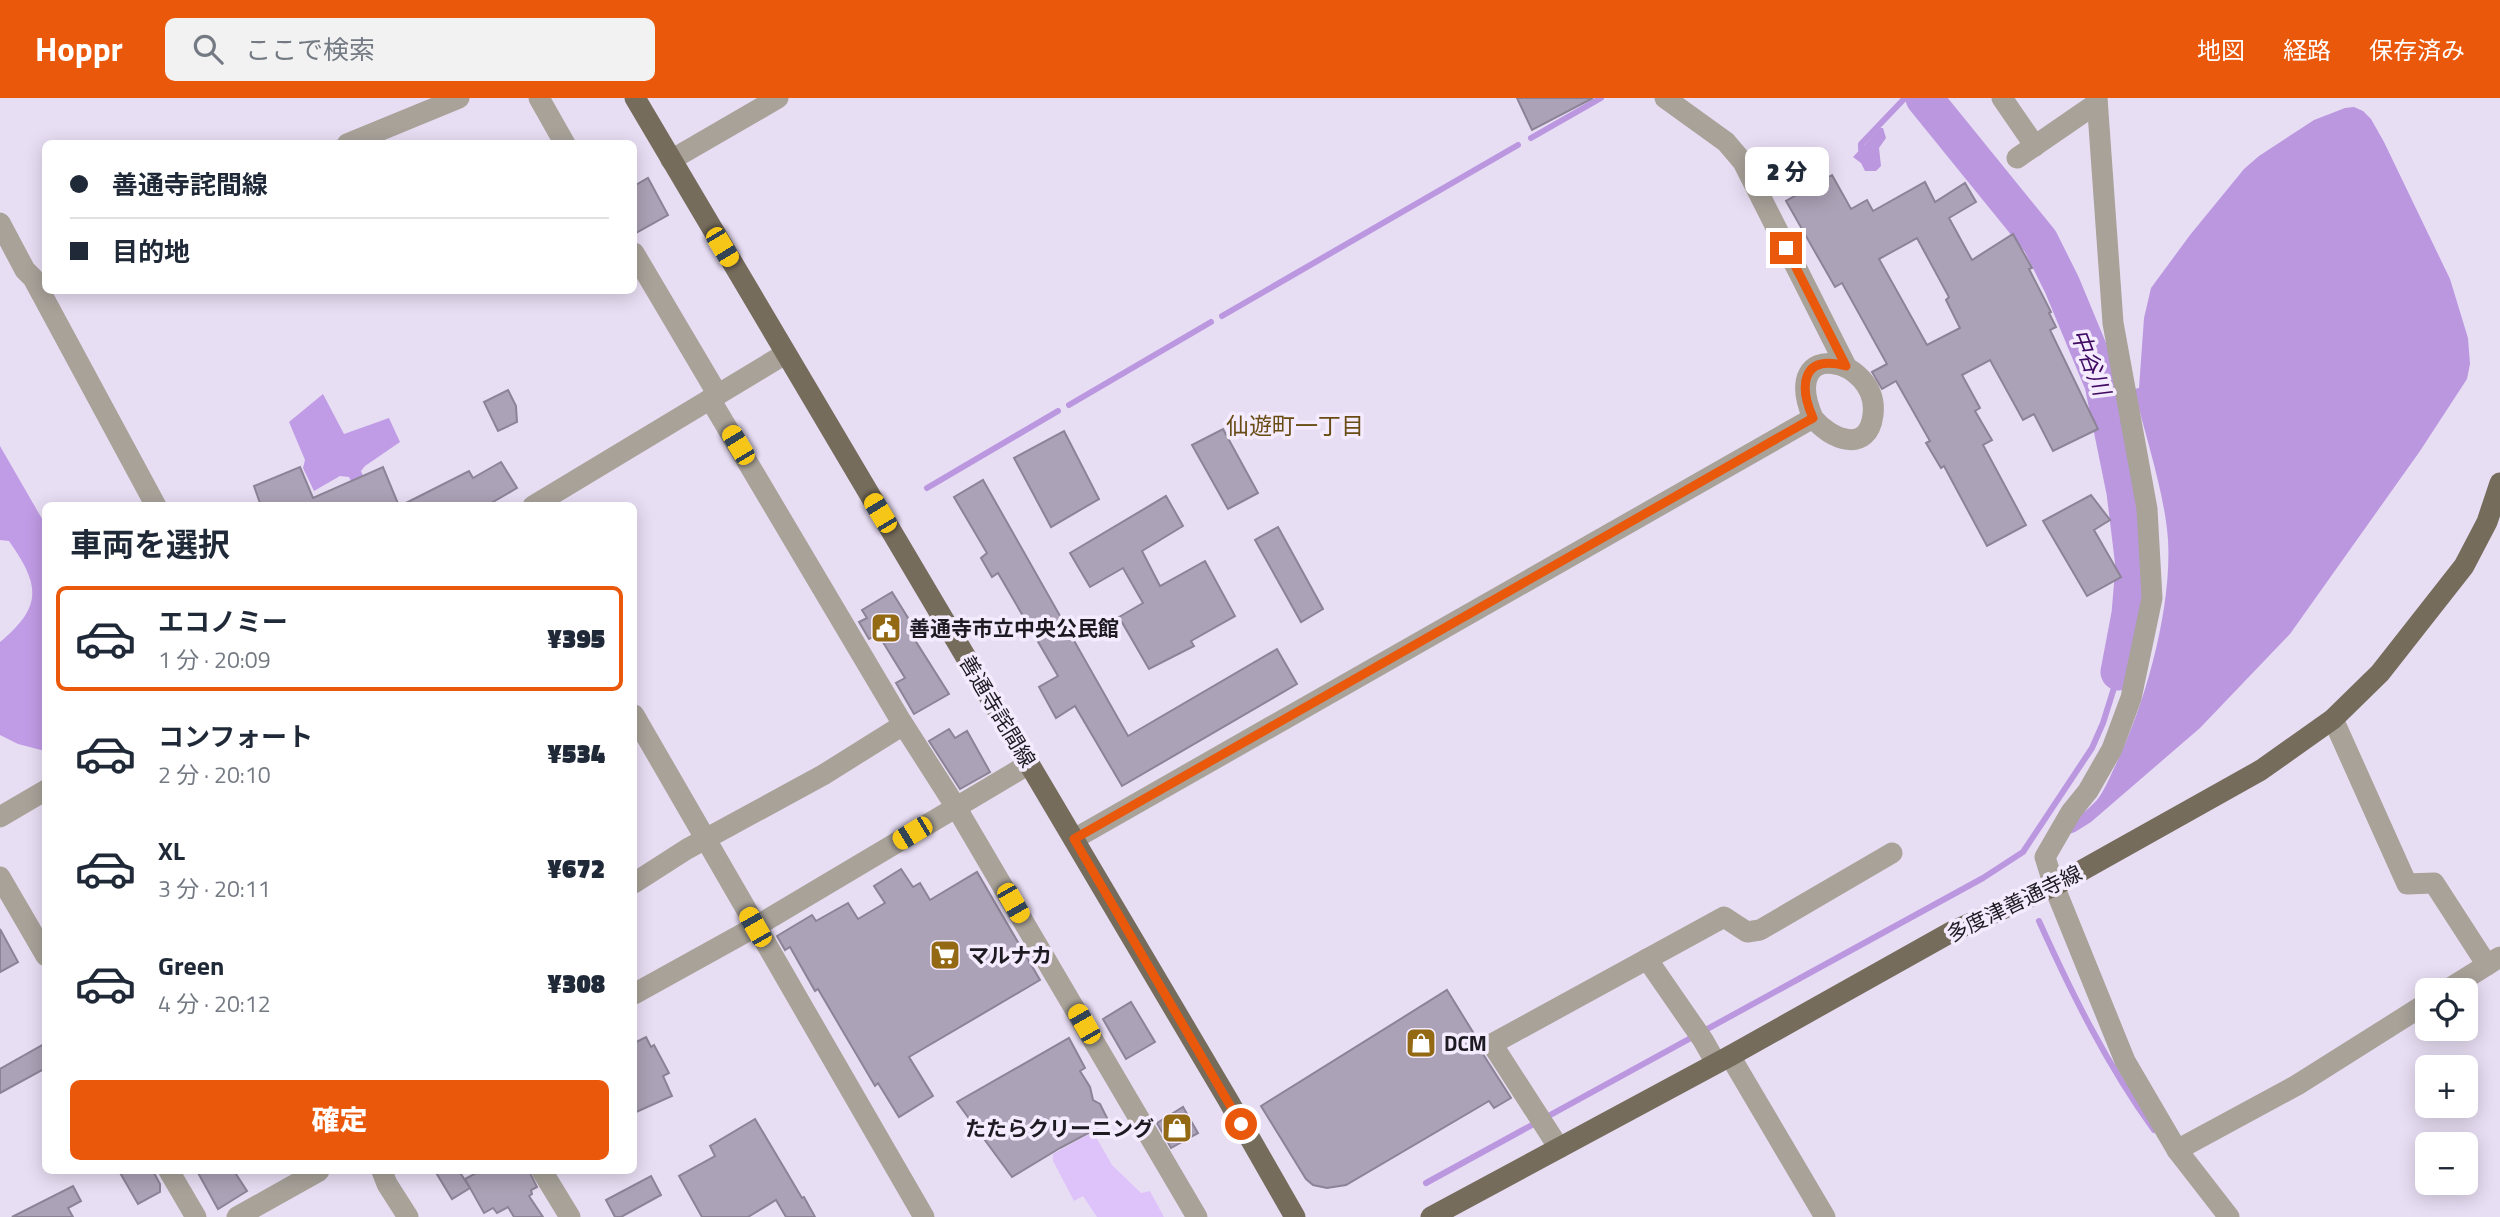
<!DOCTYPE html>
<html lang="ja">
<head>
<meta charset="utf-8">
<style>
	:root { --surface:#fff; --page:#f2f2f3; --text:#1f2937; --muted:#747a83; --line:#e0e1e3; --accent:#ea580c }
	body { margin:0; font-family:"Titillium Web","Noto Sans JP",sans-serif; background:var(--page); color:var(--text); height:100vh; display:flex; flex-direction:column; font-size:26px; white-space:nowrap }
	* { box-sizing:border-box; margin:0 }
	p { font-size:23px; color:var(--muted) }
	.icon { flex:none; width:38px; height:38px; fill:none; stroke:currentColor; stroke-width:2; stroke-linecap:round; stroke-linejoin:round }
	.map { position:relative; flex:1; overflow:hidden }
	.drawer { position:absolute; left:42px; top:404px; width:595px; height:672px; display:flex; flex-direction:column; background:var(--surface); border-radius:10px; box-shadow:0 4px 18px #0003 }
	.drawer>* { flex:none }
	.banner { position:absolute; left:42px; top:42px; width:595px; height:154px; border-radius:10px; box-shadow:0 4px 18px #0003; display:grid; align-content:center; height:154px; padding:0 28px; background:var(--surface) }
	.fabs { position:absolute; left:2415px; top:880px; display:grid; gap:14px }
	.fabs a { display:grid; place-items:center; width:63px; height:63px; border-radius:10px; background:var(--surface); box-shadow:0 4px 18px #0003; font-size:35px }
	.end { position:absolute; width:32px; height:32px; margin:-16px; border:9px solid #ea580c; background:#fff; box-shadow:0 0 0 4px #fff }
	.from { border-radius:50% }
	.bubble { position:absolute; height:49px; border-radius:10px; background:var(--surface); box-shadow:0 4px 18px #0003; font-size:23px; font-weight:800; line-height:49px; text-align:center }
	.car { position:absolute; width:21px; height:42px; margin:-21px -10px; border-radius:9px; box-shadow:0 0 5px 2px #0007; background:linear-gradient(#f5c518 24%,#345 0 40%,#f5c518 0 76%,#345 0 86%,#f5c518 0) }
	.banner b { display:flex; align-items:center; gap:24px; height:66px; font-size:26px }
	.banner b+b { border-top:2px solid var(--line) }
	.banner i { width:18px; height:18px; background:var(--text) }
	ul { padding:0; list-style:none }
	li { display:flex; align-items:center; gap:21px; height:105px; margin:0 14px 10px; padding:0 14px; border:4px solid transparent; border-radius:10px }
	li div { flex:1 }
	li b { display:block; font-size:26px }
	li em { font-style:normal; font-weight:800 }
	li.active { border-color:var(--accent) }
	li>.icon { width:63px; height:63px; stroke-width:1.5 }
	h2 { padding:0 28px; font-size:32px; line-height:84px }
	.cta { display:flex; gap:14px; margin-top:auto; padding:14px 28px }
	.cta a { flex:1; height:80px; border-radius:10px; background:var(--accent); color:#fff; font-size:28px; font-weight:800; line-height:80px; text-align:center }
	header { display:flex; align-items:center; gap:42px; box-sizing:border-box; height:98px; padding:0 35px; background:var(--accent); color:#fff }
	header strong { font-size:33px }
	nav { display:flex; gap:38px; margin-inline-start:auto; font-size:24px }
	.search { width:490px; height:63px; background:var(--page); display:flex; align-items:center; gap:18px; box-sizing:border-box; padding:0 24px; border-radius:10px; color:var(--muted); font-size:26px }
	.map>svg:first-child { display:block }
	.green { fill:#dec3fb }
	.forest { fill:#c19ce6 }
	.water { fill:#bb97e0 }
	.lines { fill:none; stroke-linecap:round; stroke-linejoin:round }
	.stream { stroke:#bb97e0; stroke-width:6 }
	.river { stroke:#bb97e0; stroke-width:37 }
	.building { fill:#aca2b7; stroke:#8c8397; stroke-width:2; fill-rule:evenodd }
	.minor { stroke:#a8a299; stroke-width:21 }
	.major { stroke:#766c5c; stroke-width:21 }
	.route { stroke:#ea580c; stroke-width:9 }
	.labels { text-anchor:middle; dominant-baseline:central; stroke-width:7; stroke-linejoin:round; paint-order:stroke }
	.poi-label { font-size:21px; font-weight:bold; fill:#1e1a22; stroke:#f4ecfe; text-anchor:start }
	.street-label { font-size:21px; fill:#1e1a22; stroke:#f4ecfe }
	.water-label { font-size:23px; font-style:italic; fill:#3f0861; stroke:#f4ecfe }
	.neighbourhood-label { font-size:23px; fill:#694c14; stroke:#f4ecfe }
</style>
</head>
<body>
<header>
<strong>Hoppr</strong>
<div class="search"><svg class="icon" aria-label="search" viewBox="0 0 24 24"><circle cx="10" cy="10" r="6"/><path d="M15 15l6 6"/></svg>ここで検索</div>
<nav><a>地図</a><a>経路</a><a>保存済み</a></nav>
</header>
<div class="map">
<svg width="2500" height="1119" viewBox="0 0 2500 1119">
	<rect width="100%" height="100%" fill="#e8def4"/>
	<polygon class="green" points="1093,1034 1112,1067 1141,1095 1150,1093 1164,1119 1097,1119 1083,1098 1074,1103 1053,1063 1053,1056"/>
	<g class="forest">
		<polygon points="323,296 344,336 389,320 400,344 365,368 361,373 376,408 361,403 349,379 340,378 314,393 303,370 305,362 289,324"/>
		<path d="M 0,348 L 45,426 L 45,653 L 18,646 L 0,637 L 0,544 C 43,508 40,487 9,443 L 0,442 Z"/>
	</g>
	<g class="water">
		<path d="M 2354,9 L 2363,13 L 2371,21 L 2384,44 L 2450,181 L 2468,240 L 2470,266 L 2467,281 L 2420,353 L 2290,536 L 2200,630 L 2091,724 L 2075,734 L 2066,737 C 2073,721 2085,715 2097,702 C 2105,692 2111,676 2117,664 C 2146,603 2172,510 2168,442 C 2165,396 2145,337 2134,291 L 2139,290 L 2144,220 L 2151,190 L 2190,137 L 2244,71 L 2259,58 L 2314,22 L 2345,10 Z"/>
		<polygon points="1880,30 1883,30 1886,40 1879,50 1881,68 1876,73 1865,73 1861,65 1853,59"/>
	</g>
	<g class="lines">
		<g class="stream">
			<polyline points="1531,40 1601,0"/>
			<polyline points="1861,51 1861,46 1905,0"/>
			<polyline points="1222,218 1518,47"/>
			<polyline points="1069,307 1211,224"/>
			<polyline points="927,390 1058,313"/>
			<path d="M 2039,823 C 2072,896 2107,967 2154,1032"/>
			<polyline points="1426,1085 1983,780 2023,754 2092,650 2103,625 2119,574"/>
		</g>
		<polyline class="river" points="1924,0 2040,143 2062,187 2103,286 2125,394 2134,468 2130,516 2119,574"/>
	</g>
	<g class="building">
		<polygon points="1517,0 1593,0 1532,32"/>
		<path d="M 1832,77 L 1851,111 L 1867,102 L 1873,113 L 1925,84 L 1935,104 L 1965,85 L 1976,104 L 1949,120 L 1972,162 L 2013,136 L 2032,170 L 2029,171 L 2051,214 L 2049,215 L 2056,229 L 2050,232 L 2098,331 L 2053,353 L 2034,316 L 2023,322 L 1990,262 L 1962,277 L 1980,310 L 1975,313 L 1992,342 L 1983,347 L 2026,427 L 1987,448 L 1944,368 L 1941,370 L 1926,345 L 1930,343 L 1896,283 L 1882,291 L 1872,274 L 1887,266 L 1842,185 L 1835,189 L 1786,103 ZM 1917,140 L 1949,199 L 1946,202 L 1960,230 L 1927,247 L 1879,161 Z"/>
		<polygon points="648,80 668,117 634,136 634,88"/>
		<polygon points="508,292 516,308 517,324 498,333 484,304"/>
		<polygon points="1223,331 1258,395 1228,411 1192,347"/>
		<polygon points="1064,333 1099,401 1051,429 1014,360"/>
		<polygon points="501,364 517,390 486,408 400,408 469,373 473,380"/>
		<polygon points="300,369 313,400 383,369 399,408 261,408 254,388"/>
		<polygon points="983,382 1128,638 1277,551 1297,586 1122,688 1075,608 1056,620 1039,589 1058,578 998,475 992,479 981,460 987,455 954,399"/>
		<polygon points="2091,397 2110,422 2094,432 2121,479 2087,498 2043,423"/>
		<polygon points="1166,398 1183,428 1142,453 1160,488 1205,463 1235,518 1191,543 1194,548 1149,571 1119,519 1143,505 1123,470 1090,489 1070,455"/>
		<polygon points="1278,429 1323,511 1301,524 1255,442"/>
		<polygon points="892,494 913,528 908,531 949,596 914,616 896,585 905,580 878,536 869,541 859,524 867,520 862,512"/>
		<polygon points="949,631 955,640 967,633 990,674 960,691 929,643"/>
		<polygon points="901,771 913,789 920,785 930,802 977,774 1040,882 909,959 933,998 899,1019 878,985 875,988 818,891 815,893 790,849 785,852 777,838 812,817 816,823 848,805 858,821 885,805 874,788"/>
		<polygon points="0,831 18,864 0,874"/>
		<polygon points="1447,892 1479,944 1481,953 1511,1000 1494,1010 1489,1003 1346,1087 1327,1090 1313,1087 1306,1081 1261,1008"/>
		<polygon points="1131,904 1155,944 1126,961 1103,921"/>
		<polygon points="646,939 651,949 654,947 669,975 663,978 672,998 634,1015 634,945"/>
		<polygon points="1069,940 1085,970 1080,973 1090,989 1093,1002 1100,1006 1109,1024 1060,1050 1012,1079 957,1004"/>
		<polygon points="46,945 46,970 0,995 0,971"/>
		<polygon points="1183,1009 1198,1035 1171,1050 1157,1025"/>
		<polygon points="755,1021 802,1100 804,1099 815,1119 786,1119 776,1102 748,1119 702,1119 679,1078 715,1058 710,1048"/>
		<polygon points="119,1073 153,1073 160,1086 160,1094 138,1106"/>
		<polygon points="197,1073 234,1073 247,1093 218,1111"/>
		<polygon points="435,1073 459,1073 470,1090 452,1101"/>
		<polygon points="480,1073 529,1073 537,1089 531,1092 532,1096 529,1098 543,1119 514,1119 508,1109 497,1115 493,1110 484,1115 465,1081"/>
		<polygon points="651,1078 661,1097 621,1119 615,1119 606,1102"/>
		<polygon points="73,1088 81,1103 68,1110 73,1119 12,1119"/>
	</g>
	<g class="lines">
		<g class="minor">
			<polyline points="539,0 565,46"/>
			<polyline points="1665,0 1726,44 1743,64 1846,268"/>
			<polyline points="2002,0 2035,48"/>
			<polyline points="2097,0 2113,225 2147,411 2152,500 2131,600 2112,651 2088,693 2071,714 2045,759 2054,788 2125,963 2177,1052 2229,1119"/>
			<polyline points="347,46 459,0"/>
			<polyline points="2017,60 2097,5"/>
			<polyline points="671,62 778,0"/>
			<polyline points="0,125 25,172 33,180 156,408"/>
			<polyline points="634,155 718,297"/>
			<polyline points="710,301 901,623 956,709 1197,1119"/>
			<polyline points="533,408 785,256"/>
			<polyline points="634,617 924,1119"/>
			<polyline points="2333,621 2407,786 2434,785 2487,867 2500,859"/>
			<polyline points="0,719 46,692"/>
			<path d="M 1074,741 L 1813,320 C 1778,237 1880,259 1873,317 C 1868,357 1830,341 1813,320"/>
			<polyline points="0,779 46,858"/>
			<polyline points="634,785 687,751 823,677 903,627"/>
			<polyline points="1647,861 1703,942 1716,965"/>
			<polyline points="2447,892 2487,867"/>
			<polyline points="634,896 755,829 1029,666"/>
			<polyline points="1730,958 1825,1119"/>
			<polyline points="1559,1050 1492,946 1724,819 1747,834 1760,832 1892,755"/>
			<polyline points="2177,1052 2297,987 2427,905"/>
			<polyline points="169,1073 196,1119"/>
			<polyline points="382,1073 387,1086 408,1119"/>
			<polyline points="542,1073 570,1119"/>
			<polyline points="237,1119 319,1073"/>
		</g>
		<g class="major">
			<polyline points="635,0 1228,1002 1295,1119"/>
			<polyline points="1431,1119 1730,958 1953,833 2054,788 2261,672 2333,621 2380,575 2464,468 2487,424 2500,385"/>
		</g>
	</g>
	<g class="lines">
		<path class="route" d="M 1241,1026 L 1074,741 L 1813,320 C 1799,288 1801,256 1846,268 L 1786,150"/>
	</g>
	<defs>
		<g id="civic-square" transform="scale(1.575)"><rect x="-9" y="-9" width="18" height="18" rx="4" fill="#936913" stroke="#f4ecfe"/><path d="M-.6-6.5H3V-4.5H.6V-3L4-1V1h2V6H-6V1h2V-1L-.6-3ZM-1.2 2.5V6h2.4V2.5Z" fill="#fff"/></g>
		<g id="supermarket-square" transform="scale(1.575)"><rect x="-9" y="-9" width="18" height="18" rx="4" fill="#936913" stroke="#f4ecfe"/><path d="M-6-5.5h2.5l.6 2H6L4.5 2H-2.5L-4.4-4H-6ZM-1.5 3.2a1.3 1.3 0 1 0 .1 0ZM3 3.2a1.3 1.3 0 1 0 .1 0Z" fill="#fff"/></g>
		<g id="shop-square" transform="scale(1.575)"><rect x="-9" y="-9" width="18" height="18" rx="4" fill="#936913" stroke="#f4ecfe"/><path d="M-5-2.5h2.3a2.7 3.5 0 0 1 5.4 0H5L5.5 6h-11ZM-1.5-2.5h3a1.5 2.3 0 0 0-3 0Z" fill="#fff"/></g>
	</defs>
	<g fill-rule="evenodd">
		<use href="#civic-square" x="886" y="530"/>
		<use href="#supermarket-square" x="945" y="857"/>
		<use href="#shop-square" x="1421" y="945"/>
		<use href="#shop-square" x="1177" y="1030"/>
	</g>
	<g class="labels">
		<g class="poi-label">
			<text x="909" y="530">善通寺市立中央公民館</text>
			<text x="968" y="857">マルナカ</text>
			<text x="1444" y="945">DCM</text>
			<text x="1154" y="1030" text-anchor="end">たたらクリーニング</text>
		</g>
		<g class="street-label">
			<text transform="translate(998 613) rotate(59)">善通寺詫間線</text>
			<text transform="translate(2014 805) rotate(-26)">多度津善通寺線</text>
		</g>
		<g class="water-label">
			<text transform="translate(2091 264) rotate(69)">中谷川</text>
		</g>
		<g class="neighbourhood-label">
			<text x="1295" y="327">仙遊町一丁目</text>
		</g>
	</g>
</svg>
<div class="fabs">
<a><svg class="icon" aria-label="locate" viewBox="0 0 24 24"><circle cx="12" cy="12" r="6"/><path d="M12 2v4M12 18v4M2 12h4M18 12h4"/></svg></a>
<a>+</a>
<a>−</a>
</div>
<i class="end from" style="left:1241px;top:1026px"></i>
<i class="end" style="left:1786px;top:150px"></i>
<div class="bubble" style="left:1745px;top:49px;width:84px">2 分</div>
<i class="car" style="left:722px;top:149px;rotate:149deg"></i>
<i class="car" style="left:738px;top:347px;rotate:329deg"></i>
<i class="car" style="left:880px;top:415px;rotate:329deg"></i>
<i class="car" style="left:912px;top:735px;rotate:239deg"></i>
<i class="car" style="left:1013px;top:805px;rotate:150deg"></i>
<i class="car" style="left:755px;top:829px;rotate:330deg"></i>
<i class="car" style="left:1084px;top:926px;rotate:330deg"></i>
<div class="banner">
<b><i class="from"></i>善通寺詫間線</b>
<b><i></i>目的地</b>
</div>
<section class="drawer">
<h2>車両を選択</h2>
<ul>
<li class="active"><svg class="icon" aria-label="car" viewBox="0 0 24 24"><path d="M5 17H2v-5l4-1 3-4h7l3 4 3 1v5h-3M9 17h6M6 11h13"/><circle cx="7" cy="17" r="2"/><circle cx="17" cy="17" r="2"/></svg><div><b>エコノミー</b><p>1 分 · 20:09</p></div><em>¥395</em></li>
<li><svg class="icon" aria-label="car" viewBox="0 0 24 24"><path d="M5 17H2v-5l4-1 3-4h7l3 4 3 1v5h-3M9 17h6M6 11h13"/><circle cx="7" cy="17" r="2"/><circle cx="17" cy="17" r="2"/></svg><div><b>コンフォート</b><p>2 分 · 20:10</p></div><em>¥534</em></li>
<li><svg class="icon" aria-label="car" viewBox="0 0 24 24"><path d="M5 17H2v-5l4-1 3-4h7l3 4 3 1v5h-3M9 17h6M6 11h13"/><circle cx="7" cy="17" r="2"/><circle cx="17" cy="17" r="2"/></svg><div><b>XL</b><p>3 分 · 20:11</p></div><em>¥672</em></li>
<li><svg class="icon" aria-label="car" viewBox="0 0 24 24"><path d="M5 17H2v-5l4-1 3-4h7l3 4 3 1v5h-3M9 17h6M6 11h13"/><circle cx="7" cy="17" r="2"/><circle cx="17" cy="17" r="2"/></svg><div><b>Green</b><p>4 分 · 20:12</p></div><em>¥308</em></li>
</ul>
<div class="cta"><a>確定</a></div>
</section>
</div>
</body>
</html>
